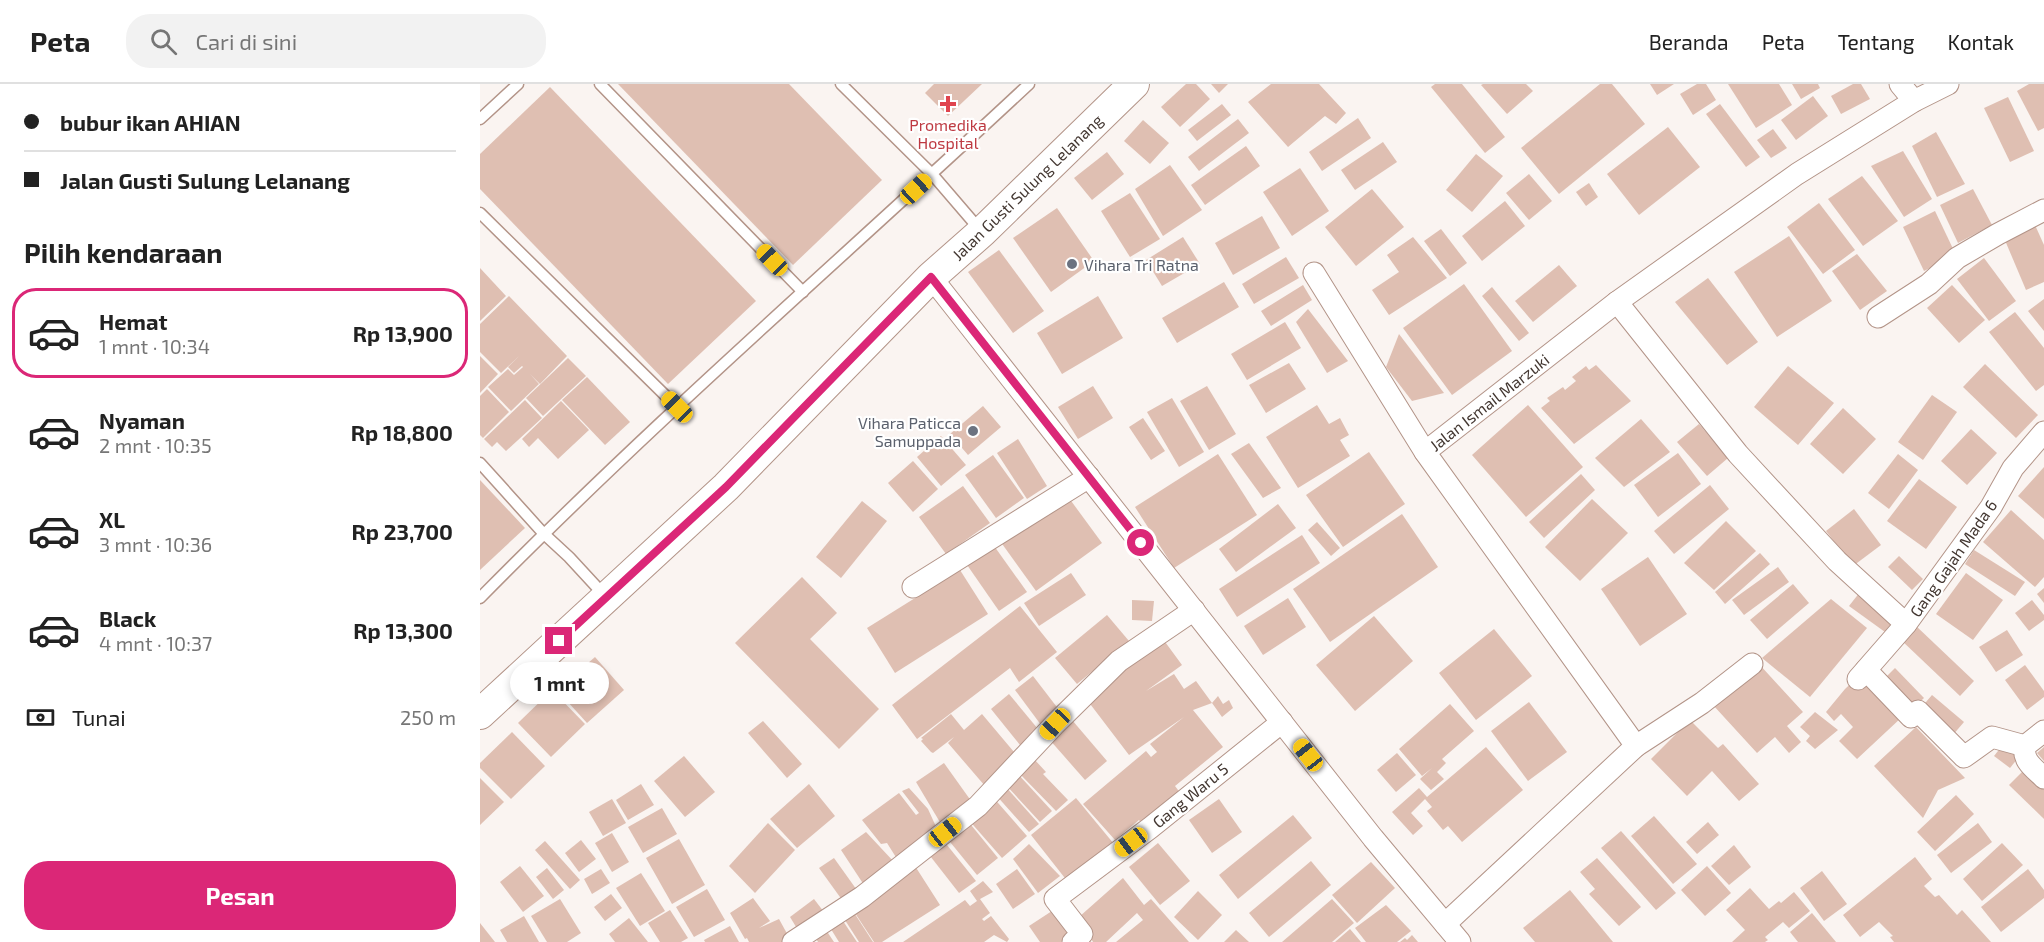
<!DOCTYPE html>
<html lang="id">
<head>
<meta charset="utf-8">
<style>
	:root { --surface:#fff; --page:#f2f2f2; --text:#222; --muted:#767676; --line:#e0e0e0; --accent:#db2777 }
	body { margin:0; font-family:"Exo 2",sans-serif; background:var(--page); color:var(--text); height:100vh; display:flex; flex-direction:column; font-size:22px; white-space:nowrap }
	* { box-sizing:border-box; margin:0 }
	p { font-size:20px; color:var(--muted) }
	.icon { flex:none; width:33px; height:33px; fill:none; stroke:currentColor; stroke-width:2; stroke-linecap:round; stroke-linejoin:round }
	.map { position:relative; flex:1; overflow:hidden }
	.sheet { display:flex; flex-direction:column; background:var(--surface); width:480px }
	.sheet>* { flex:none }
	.banner { display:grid; align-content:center; height:132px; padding:0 24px; background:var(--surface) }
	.end { position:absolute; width:27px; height:27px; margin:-14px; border:8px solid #db2777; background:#fff; box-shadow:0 0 0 3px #fff }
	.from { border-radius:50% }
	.bubble { position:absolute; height:42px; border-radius:21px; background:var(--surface); box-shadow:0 3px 9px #0003; font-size:20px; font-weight:700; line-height:42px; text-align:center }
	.car { position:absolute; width:18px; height:36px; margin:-18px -9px; border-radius:8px; box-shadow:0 0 4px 2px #0007; background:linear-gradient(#f5c518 24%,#345 0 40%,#f5c518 0 76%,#345 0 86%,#f5c518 0) }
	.banner b { display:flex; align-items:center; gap:21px; height:57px; font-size:22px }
	.banner b+b { border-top:2px solid var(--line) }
	.banner i { width:15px; height:15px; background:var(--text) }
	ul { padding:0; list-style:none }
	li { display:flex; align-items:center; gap:18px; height:90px; margin:0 12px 9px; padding:0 12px; border:3px solid transparent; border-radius:24px }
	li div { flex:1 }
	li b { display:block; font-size:22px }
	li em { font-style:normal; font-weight:700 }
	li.current { border-color:var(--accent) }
	li>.icon { width:54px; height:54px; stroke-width:1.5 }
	h2 { padding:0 24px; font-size:27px; line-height:72px }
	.pay { display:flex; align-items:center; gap:15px; height:66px; padding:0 24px; font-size:22px }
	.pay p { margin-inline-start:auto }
	.cta { display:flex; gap:12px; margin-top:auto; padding:12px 24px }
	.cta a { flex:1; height:69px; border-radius:24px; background:var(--accent); color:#fff; font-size:24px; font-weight:700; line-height:69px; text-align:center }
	header { display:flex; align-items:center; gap:36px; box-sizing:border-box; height:84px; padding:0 30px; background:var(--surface); border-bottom:2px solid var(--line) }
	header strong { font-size:28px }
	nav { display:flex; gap:33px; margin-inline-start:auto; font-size:21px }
	.search { width:420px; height:54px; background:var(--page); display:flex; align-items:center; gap:15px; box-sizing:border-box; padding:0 21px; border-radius:24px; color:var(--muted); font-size:22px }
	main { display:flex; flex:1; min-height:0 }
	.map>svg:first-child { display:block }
	.building { fill:#dfbfb2 }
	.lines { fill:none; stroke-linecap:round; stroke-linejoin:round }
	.lane-casing { stroke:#b39488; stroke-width:13 }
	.street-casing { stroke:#b39488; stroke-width:23 }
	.secondary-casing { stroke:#b39488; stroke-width:32 }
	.lane { stroke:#fff; stroke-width:10 }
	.street { stroke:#fff; stroke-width:21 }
	.secondary { stroke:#fff; stroke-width:30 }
	.route { stroke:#db2777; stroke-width:8 }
	.health-dot { fill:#e0444e; stroke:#fff; stroke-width:2 }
	.worship-dot { fill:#6b7280; stroke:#fff; stroke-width:2 }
	.labels { text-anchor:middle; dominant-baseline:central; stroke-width:4.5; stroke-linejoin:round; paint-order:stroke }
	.health-label { font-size:16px; fill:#be3a42; stroke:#fff }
	.street-label { font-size:16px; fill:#433731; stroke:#fff }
	.worship-label { font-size:16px; fill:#5b616d; stroke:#fff; text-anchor:start }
</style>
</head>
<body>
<header>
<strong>Peta</strong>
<div class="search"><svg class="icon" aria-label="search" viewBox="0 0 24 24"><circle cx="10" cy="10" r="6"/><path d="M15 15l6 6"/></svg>Cari di sini</div>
<nav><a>Beranda</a><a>Peta</a><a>Tentang</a><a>Kontak</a></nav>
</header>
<main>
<section class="sheet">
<div class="banner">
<b><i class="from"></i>bubur ikan AHIAN</b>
<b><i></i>Jalan Gusti Sulung Lelanang</b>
</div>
<h2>Pilih kendaraan</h2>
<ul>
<li class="current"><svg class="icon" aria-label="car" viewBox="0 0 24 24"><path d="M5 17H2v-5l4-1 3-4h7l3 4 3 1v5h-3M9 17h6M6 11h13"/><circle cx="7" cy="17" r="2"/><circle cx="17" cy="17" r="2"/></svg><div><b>Hemat</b><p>1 mnt · 10:34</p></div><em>Rp 13,900</em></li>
<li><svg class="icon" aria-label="car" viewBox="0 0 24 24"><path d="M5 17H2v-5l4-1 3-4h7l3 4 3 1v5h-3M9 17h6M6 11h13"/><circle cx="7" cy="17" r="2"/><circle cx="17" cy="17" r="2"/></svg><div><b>Nyaman</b><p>2 mnt · 10:35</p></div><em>Rp 18,800</em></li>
<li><svg class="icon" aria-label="car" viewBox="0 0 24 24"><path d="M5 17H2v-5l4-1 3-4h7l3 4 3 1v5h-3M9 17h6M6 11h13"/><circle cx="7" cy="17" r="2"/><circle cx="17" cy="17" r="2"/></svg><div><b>XL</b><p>3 mnt · 10:36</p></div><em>Rp 23,700</em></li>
<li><svg class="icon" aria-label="car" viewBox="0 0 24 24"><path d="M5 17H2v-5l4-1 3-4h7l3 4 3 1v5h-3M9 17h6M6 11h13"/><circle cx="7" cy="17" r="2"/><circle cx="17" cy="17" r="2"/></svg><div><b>Black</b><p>4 mnt · 10:37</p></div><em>Rp 13,300</em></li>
</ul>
<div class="pay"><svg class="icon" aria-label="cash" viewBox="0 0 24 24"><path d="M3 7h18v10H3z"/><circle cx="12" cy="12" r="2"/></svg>Tunai<p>250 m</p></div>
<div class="cta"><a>Pesan</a></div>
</section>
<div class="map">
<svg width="1564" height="858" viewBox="0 0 1564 858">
	<rect width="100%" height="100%" fill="#faf4f1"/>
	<g class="building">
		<polygon points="138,0 309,0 402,96 313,181"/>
		<polygon points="454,0 502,0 468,32 445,9"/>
		<polygon points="706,0 716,0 730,15 700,43 681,23"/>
		<polygon points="731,0 748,0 739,9"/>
		<polygon points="791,0 839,0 866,29 856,40 845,32 808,63 768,18"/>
		<polygon points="955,0 982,0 1025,53 1005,69 951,3"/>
		<polygon points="1003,0 1046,0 1053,7 1027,30 1001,1"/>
		<polygon points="1120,0 1132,0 1165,40 1079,110 1041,64"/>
		<polygon points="1170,0 1194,0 1177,11"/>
		<polygon points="1217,0 1226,0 1236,16 1213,31 1200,10"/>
		<polygon points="1248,0 1299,0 1312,21 1276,44"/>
		<polygon points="1312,0 1338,0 1340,4 1321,15"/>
		<polygon points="1373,0 1381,0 1390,15 1361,30 1351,12"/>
		<polygon points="1549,0 1564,0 1564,44 1558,47 1537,7"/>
		<polygon points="70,3 276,217 188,300 0,105 0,70"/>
		<polygon points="1333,12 1348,32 1316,56 1301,36"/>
		<polygon points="1528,13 1554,67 1530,78 1504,24"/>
		<polygon points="742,20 751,31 717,57 708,46"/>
		<polygon points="1240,20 1280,73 1266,83 1226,30"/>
		<polygon points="878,34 891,54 842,87 829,68"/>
		<polygon points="758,35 769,49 719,87 708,73"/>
		<polygon points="663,36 689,59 670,80 644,57"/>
		<polygon points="1188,43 1220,83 1159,131 1127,90"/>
		<polygon points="1293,45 1307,64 1291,74 1277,56"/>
		<polygon points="1456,48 1485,100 1457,113 1432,62"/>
		<polygon points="903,58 917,78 875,106 861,86"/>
		<polygon points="766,62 780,82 725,121 711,101"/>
		<polygon points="1423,67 1452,115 1424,133 1391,82"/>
		<polygon points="627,68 644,90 612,116 594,94"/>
		<polygon points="996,70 1023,92 992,128 966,106"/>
		<polygon points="690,81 722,126 683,152 655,105"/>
		<polygon points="820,84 849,127 812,152 783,108"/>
		<polygon points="1049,90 1072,117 1049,136 1026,109"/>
		<polygon points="1382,92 1418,137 1383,162 1348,115"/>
		<polygon points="1109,99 1118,113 1106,122 1096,108"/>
		<polygon points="892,105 924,143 876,182 845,143"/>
		<polygon points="1493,105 1512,141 1478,159 1460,121"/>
		<polygon points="650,109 680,155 650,173 621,127"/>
		<polygon points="1025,117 1045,142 1002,177 982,152"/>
		<polygon points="1339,119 1375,166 1343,190 1307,143"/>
		<polygon points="577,124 614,177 571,208 533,154"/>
		<polygon points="1455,127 1476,171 1444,187 1423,143"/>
		<polygon points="782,132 800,164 753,191 735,159"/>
		<polygon points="1555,141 1564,161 1564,198 1546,206 1524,154"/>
		<polygon points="961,145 987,179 970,192 944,157"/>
		<polygon points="1309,152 1352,217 1297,253 1254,188"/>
		<polygon points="703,153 720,180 682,202 666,176"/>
		<polygon points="933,153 967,194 909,231 892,206 919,188 907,171"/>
		<polygon points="519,166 564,227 533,249 488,188"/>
		<polygon points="1377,170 1407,207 1380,226 1352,187"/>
		<polygon points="806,173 819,194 774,220 762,200"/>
		<polygon points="1504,174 1536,217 1509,237 1477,195"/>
		<polygon points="1079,181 1097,202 1053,238 1035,217"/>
		<polygon points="0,184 26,212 0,237"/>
		<polygon points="1228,194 1278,258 1247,281 1195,218"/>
		<polygon points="744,198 759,223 697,259 682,234"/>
		<polygon points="984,200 1032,267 972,311 923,244"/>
		<polygon points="823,201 832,216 791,242 781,227"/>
		<polygon points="1472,201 1505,236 1479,259 1447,224"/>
		<polygon points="1012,203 1049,249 1039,257 1002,212"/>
		<polygon points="29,212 87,272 60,300 50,290 59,300 31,327 8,303 28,285 34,291 43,283 42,282 34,289 28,283 39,272 21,289 0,268 0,240"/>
		<polygon points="618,212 643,254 582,290 557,249"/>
		<polygon points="1564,215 1564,247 1548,227"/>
		<polygon points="828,225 868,277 847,289 816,238"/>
		<polygon points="1535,228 1564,264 1564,301 1556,307 1509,248"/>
		<polygon points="805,238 821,264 767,296 751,270"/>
		<polygon points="919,250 964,309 932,317 906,283"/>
		<polygon points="0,272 18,290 0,309"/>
		<polygon points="88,274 106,292 63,332 46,314"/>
		<polygon points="809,279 826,305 786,329 769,301"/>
		<polygon points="1505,280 1558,331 1536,354 1483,303"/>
		<polygon points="1116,281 1151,317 1094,360 1061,324 1070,317 1067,314 1083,303 1085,306 1096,297 1092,293 1106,282 1109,286"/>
		<polygon points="1308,282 1354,319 1318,361 1274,323"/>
		<polygon points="107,293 150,338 125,361 82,316"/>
		<polygon points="613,302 633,334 598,355 578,323"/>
		<polygon points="727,302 756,350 729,366 700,317"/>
		<polygon points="7,305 29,328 3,354 0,351 0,312"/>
		<polygon points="1452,311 1477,328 1443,376 1418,358"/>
		<polygon points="692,314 724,368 699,383 667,328"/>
		<polygon points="45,316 62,334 26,367 17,358 12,363 4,355"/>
		<polygon points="81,317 109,346 78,375 58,354 49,363 42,355"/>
		<polygon points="837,321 849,340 860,334 869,351 860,356 870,372 818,404 786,353"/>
		<polygon points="1048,321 1103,383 1046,433 992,371"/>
		<polygon points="503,322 521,343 488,371 470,350"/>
		<polygon points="1363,324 1396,355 1363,390 1330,360"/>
		<polygon points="663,334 685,367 671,376 649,343"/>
		<polygon points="1161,335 1190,368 1144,403 1115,374"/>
		<polygon points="1219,340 1248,374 1227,392 1197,358"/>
		<polygon points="1491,345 1517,369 1487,401 1461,377"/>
		<polygon points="461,352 486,381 461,402 437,373"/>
		<polygon points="538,355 567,402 547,415 517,369"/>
		<polygon points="769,359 801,404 783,414 751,370"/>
		<polygon points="889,368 925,420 863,463 826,411"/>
		<polygon points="1198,369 1221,400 1178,433 1154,401"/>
		<polygon points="738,370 777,431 694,484 655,423"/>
		<polygon points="1418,370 1438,386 1409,425 1388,409"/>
		<polygon points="513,371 544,414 516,434 485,391"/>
		<polygon points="433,377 458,405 433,428 408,399"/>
		<polygon points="1564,383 1564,435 1538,412"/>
		<polygon points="1101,390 1115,406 1064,454 1049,438"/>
		<polygon points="1439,395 1477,423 1446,465 1407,437"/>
		<polygon points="0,396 45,444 0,486"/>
		<polygon points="1230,401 1249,425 1194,470 1174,447"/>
		<polygon points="483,402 510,439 466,470 439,433"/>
		<polygon points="586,410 622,459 556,507 520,457"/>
		<polygon points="1112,415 1148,449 1100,497 1065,463"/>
		<polygon points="382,417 407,437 361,494 336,473"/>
		<polygon points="798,420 816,444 756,488 739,465"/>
		<polygon points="1374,425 1401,461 1373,482 1346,447"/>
		<polygon points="1531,426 1564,456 1564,493 1555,503 1503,458"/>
		<polygon points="922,430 958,483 850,558 813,505"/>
		<polygon points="1246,437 1276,467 1234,506 1204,479"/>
		<polygon points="837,438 860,464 851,472 828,446"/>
		<polygon points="822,451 840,479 757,533 739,505"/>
		<polygon points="512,459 547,508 519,527 485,478"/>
		<polygon points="1494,466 1545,498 1535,512 1485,480"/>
		<polygon points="1280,469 1290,480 1245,520 1235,508"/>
		<polygon points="1419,472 1443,495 1432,506 1408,483"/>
		<polygon points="1168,473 1207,530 1160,562 1121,505"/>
		<polygon points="1298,483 1309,498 1264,531 1252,516"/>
		<polygon points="480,486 508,530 415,589 387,544"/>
		<polygon points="591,489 606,511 559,542 544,519"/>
		<polygon points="1486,489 1523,516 1493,556 1456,530"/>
		<polygon points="322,493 357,529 330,555 399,625 359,665 255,559"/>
		<polygon points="1313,500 1329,519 1287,555 1270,536"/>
		<polygon points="1564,504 1564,519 1557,510"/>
		<polygon points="1380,508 1416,534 1405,548 1369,522"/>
		<polygon points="808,514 826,543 783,571 764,542"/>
		<polygon points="1351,515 1387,544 1330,613 1282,574"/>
		<polygon points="652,516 674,517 672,537 652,536"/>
		<polygon points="1552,516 1564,531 1564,536 1549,547 1535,529"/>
		<polygon points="540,522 577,568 539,598 530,584 437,655 412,621"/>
		<polygon points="627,531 649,557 597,600 575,574"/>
		<polygon points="894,532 933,577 875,627 836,581"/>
		<polygon points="1435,541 1494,597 1480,612 1420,555"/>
		<polygon points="1014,545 1052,592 996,636 959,589"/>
		<polygon points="1527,546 1543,571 1516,588 1499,563"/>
		<polygon points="680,551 702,581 666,607 694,590 704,605 716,597 732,619 713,626 743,663 695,702 701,710 663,741 659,736 635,756 603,720 666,667 671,673 677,668 670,660 704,633 649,671 601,608"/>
		<polygon points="115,573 144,606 107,639 77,606"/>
		<polygon points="1279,580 1323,628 1307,642 1321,658 1309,669 1295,653 1277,669 1233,621"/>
		<polygon points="1545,581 1564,607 1564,613 1547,626 1525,596"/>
		<polygon points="1415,584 1444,614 1430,627 1401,598"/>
		<polygon points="1383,588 1422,633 1377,675 1359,657 1373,643 1361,630 1354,637 1346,628 1365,605"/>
		<polygon points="553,592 583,631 564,645 535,606"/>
		<polygon points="72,606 105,640 71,673 38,639"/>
		<polygon points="529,610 563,651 544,666 511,625"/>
		<polygon points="1452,611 1484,638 1472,652 1440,625"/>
		<polygon points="738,612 743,620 749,616 753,624 742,633 732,619"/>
		<polygon points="1049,618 1087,668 1048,697 1011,647"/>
		<polygon points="970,620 994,647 962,675 966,679 957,688 964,695 951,706 940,695 952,684 942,692 919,665"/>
		<polygon points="1335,628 1358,646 1335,665 1326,657 1330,652 1320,643"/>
		<polygon points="471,630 484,646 502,630 539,674 505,702 468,659 474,653 453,669 451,668 441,657 443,655 441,654"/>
		<polygon points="592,636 627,677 605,696 569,655"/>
		<polygon points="1210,636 1238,664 1243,660 1279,700 1259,717 1232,687 1207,712 1171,675"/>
		<polygon points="283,637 322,680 307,694 268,649"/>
		<polygon points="1436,643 1485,694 1458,706 1443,734 1394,682"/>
		<polygon points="32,648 65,682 31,715 0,684 0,679"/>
		<polygon points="1522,662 1538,674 1530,684 1514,672"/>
		<polygon points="1006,663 1043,706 982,758 968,742 963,746 947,727 952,723 945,715 931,729 943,742 933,751 912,728 939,704 947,713"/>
		<polygon points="1564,663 1564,677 1557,669"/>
		<polygon points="917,669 936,691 916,708 897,686"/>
		<polygon points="204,672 235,708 205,733 174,697"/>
		<polygon points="554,675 566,688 563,690 588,716 576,727 539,689"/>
		<polygon points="464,679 494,721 464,745 436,698"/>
		<polygon points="1544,686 1564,704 1564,735 1529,701"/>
		<polygon points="537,689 572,727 560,738 525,700"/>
		<polygon points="0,694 24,718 0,741"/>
		<polygon points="161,700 174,721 148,736 136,716"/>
		<polygon points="329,700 355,732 317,764 290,735"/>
		<polygon points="525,702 559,740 549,748 515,710"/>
		<polygon points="429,704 448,725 458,747 419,778 407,759 401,760 382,736 419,709 436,731 439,729 422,707"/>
		<polygon points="1476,711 1494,730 1455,767 1437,748"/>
		<polygon points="512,712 547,752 522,774 487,734"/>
		<polygon points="596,714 634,760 588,798 551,751"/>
		<polygon points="132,715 146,739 123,752 109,728"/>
		<polygon points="739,715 762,748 732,769 709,736"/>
		<polygon points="182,724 197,750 163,769 148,743"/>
		<polygon points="813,731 832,754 758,815 739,791"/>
		<polygon points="1174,732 1217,780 1193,800 1151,752"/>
		<polygon points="487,736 518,774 497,791 466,753"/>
		<polygon points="1228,738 1239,751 1217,770 1206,758"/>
		<polygon points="288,739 315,766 275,809 249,782"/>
		<polygon points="1498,739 1512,758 1471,789 1457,771"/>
		<polygon points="1141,747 1196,809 1176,826 1121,764"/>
		<polygon points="386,748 415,779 384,801 361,766"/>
		<polygon points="132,749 149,778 132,788 115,759"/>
		<polygon points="199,755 225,801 192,820 166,774"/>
		<polygon points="101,756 116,775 99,788 85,769"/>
		<polygon points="463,756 496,797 479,809 447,768"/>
		<polygon points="65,757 100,796 90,805 55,766"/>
		<polygon points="678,759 710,797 680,821 649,783"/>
		<polygon points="1522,759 1543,781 1502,817 1483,795"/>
		<polygon points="549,760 580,792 558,809 533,775"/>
		<polygon points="1254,761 1271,783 1249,801 1231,782"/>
		<polygon points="1435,773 1452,795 1444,802 1455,813 1459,811 1477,831 1482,826 1511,858 1414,858 1410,853 1413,852 1399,838 1380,853 1363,831"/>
		<polygon points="354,774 379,809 365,820 339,784"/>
		<polygon points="1117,774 1161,823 1139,842 1109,810 1115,805 1100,788"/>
		<polygon points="831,777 851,801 789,853 769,829"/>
		<polygon points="891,778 915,804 877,839 852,811"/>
		<polygon points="40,782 64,812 43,828 20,798"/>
		<polygon points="435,782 460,821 402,858 394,858 375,829 397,815 393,808"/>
		<polygon points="1227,782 1251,809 1225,832 1201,806"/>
		<polygon points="67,784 84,806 73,815 56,793"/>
		<polygon points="121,785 130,799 112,810 104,795"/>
		<polygon points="537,785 555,810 533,825 516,800"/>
		<polygon points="1548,785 1564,806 1564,814 1521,848 1501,823"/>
		<polygon points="1342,787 1367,820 1344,837 1320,804"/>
		<polygon points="161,789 185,827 160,842 136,804"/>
		<polygon points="643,794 664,821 671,815 709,858 636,858 663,836 657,829 626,858 613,858 599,833"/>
		<polygon points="503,797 513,808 500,815 510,829 502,835 504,837 511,832 529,855 527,858 514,851 504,858 423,858 485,816 490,822 497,817 490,807"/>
		<polygon points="1270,804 1289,825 1299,817 1301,819 1314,808 1330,827 1309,844 1303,838 1285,853 1288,856 1285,858 1252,858 1265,846 1246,826"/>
		<polygon points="227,805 245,836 214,853 196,823"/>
		<polygon points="1090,806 1133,858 1055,858 1043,844"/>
		<polygon points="718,807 742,831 718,856 694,833"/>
		<polygon points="131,810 142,824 125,837 114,823"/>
		<polygon points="273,814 290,837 279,844 299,835 310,855 304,858 269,858 267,854 265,855 250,829"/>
		<polygon points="80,815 101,849 87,858 67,858 51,832"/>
		<polygon points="334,815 347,832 321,851 310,833"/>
		<polygon points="852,815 874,839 852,858 802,858"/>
		<polygon points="906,821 931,847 917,858 886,858 875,844"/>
		<polygon points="575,825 592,850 581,858 560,858 549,842"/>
		<polygon points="190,826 208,854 201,858 180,858 168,839"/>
		<polygon points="373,827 393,858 379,858 363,833"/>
		<polygon points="1332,829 1356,858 1318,858 1310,848"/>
		<polygon points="44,832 59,858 27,858 20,846"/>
		<polygon points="149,834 168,858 135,858 129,850"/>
		<polygon points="361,834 377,858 359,858 349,842"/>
		<polygon points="0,839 15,858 0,858"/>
		<polygon points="250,842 259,858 225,858 224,856"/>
		<polygon points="870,845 881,858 855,858"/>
		<polygon points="346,846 354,858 338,858 335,853"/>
		<polygon points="756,846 769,858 744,858"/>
		<polygon points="932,851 938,858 920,858 925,854 927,856"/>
	</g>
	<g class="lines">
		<g class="lane-casing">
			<g id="lane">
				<polyline points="120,0 323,208"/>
				<polyline points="361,0 452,90 501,147"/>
				<polyline points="0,35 38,0"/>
				<polyline points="0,129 197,323"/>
				<polyline points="0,379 63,449 89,473 125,512"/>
				<path d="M 0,514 C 176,335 366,171 549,0"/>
			</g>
		</g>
		<g class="street-casing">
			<g id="street">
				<polyline points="1420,0 1434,17"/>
				<polyline points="834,189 945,368"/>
				<polyline points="451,193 893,754 980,858"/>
				<polyline points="1137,218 1258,370 1357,477 1426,540"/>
				<polyline points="1398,233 1449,200 1477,174 1518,150 1564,126"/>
				<polyline points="433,503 609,393"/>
				<polyline points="1386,586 1431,633 1438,627 1484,673 1512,653 1545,662"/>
				<polyline points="1378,595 1426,540 1511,423 1533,384 1564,348"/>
				<path d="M 1564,647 L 1545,662 C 1542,677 1554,684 1564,694"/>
				<polyline points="1156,662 1222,619 1272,580"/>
				<polyline points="965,840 1156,662 945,368 1137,218 1317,90 1434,17 1468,0"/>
				<polyline points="313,858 382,813 498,722 575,640 639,577 714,526"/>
				<polyline points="593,858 602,850 575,815 670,744 802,638"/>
			</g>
		</g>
		<g class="secondary-casing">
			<polyline id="secondary" points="0,630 246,403 451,193 502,148 654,0"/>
		</g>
		<use href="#lane" class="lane"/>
		<use href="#street" class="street"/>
		<use href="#secondary" class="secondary"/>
	</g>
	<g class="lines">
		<polyline class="route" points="79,557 246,403 451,193 661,459"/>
	</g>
	<path class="health-dot" d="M465 11h6v6h6v6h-6v6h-6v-6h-6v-6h6z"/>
	<g class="worship-dot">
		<circle cx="592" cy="180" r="6"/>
		<circle cx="493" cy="347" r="6"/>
	</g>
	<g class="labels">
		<g class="health-label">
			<text x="468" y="40">Promedika<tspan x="468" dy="18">Hospital</tspan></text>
		</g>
		<g class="street-label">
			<text transform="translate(547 103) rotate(-44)">Jalan Gusti Sulung Lelanang</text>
			<text transform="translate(1009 318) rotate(-38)">Jalan Ismail Marzuki</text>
			<text transform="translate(1473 474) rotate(-55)">Gang Gajah Mada 6</text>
			<text transform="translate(710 711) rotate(-39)">Gang Waru 5</text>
		</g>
		<g class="worship-label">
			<text x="604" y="180">Vihara Tri Ratna</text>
			<text x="481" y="338" text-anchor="end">Vihara Paticca<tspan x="481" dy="18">Samuppada</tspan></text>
		</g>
	</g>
</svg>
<i class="end from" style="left:661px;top:459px"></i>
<i class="end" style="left:79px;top:557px"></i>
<div class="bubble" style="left:30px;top:578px;width:99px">1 mnt</div>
<i class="car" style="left:436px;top:105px;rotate:47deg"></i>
<i class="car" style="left:292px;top:176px;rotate:316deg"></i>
<i class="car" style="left:197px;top:323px;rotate:315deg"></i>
<i class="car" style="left:575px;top:640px;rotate:223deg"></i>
<i class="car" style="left:828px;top:671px;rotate:322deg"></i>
<i class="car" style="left:465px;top:748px;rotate:52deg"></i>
<i class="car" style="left:651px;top:758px;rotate:233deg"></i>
</div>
</main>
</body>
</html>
